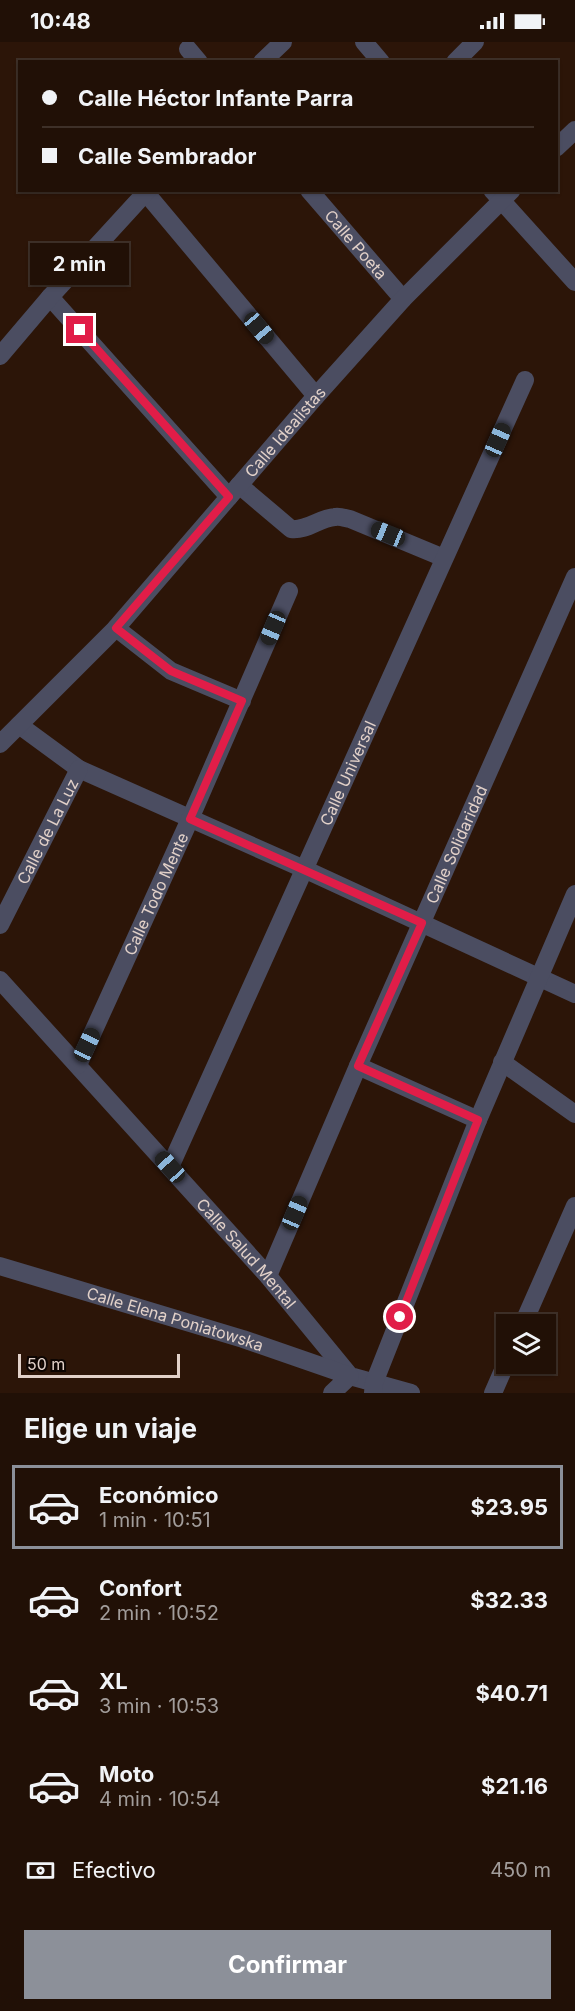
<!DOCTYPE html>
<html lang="es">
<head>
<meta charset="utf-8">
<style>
	:root { --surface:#211006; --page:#291910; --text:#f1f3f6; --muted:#a29d9b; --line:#3e3028; --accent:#8c9099 }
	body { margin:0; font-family:Inter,sans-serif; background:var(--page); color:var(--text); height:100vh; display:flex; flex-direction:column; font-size:22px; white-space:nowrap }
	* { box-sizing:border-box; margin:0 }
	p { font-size:20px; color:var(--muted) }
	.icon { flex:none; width:33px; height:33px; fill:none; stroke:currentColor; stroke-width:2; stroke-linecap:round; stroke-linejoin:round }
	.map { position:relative; height:1351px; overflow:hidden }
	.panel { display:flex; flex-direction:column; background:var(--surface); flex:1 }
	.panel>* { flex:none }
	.guide { position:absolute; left:18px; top:18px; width:540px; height:132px; border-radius:0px; box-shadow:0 2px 4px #0004,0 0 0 2px var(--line); display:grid; align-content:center; height:132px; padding:0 24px; background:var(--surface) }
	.fabs { position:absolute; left:496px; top:1272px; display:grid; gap:12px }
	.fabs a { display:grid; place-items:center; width:60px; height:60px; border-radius:0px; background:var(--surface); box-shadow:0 2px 4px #0004,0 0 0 2px var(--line); font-size:30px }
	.scale { position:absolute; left:18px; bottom:15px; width:162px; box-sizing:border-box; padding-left:6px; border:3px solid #e2d1c9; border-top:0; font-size:16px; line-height:21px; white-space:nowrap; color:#e2d1c9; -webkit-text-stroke:4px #0d0502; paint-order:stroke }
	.end { position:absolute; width:27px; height:27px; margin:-14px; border:8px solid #e11d48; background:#fff; box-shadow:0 0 0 3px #fff }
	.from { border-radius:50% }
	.bubble { position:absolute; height:42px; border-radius:0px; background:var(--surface); box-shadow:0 2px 4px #0004,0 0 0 2px var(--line); font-size:20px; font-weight:700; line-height:42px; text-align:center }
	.car { position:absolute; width:18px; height:36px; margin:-18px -9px; border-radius:8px; box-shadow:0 0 4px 2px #0007; background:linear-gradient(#222 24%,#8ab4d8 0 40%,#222 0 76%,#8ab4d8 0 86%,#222 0) }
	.guide b { display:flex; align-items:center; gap:21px; height:57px; font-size:22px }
	.guide b+b { border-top:2px solid var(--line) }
	.guide i { width:15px; height:15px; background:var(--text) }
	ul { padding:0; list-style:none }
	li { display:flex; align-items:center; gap:18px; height:84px; margin:0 12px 9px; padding:0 12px; border:3px solid transparent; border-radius:0px }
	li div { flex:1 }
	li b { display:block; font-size:22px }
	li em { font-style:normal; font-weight:700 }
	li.selected { border-color:var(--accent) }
	li>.icon { width:54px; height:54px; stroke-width:1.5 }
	h2 { padding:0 24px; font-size:27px; line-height:72px }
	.pay { display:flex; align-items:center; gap:15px; height:66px; padding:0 24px; font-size:22px }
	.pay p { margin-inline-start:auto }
	.action { display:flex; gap:12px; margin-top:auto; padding:12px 24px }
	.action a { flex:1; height:69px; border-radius:0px; background:var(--accent); color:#fff; font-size:24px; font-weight:700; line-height:69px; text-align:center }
	.status { display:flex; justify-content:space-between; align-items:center; height:42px; padding:0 30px; background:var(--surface); direction:ltr }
	.status svg { height:16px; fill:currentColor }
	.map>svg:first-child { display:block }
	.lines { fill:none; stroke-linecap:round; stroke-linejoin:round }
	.street { stroke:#4b4d61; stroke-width:18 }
	.route { stroke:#e11d48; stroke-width:8 }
	.labels { text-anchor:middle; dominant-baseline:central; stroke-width:6; stroke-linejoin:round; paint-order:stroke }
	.street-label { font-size:16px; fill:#e2d1c9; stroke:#0d0502 }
</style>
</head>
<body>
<div class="status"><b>10:48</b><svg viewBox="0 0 49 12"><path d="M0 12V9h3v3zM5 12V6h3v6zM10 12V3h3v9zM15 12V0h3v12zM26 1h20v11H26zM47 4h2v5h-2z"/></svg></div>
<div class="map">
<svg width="575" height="1351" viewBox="0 0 575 1351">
	<rect width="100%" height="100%" fill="#2c1508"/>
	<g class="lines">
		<g class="street">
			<polyline points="364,0 381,20"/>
			<polyline points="188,7 199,20"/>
			<polyline points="262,20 283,0"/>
			<polyline points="455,20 475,0"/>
			<polyline points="556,106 575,88"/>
			<path id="s1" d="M 309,148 L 403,257"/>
			<polyline points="492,148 575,240"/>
			<polyline points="146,151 316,354"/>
			<polyline points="50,255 229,455"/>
			<polyline points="0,314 50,255 148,148"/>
			<path d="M 239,443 L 291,487 C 307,489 319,476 335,475 C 339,474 345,476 350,477 L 444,516"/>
			<polyline points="116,586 171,629 242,659"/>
			<polyline points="19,683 79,727 304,827 575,952"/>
			<path id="s2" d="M 0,702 L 116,586 L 316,354 L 403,257 L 512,148"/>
			<path id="s3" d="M 0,883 L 79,727"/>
			<path id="s4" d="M 0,938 L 268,1234 L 350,1334 L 411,1351"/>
			<polyline points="502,1020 575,1072"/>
			<path id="s5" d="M 78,1023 L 190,777 L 289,549"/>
			<polyline points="358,1024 478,1078"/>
			<path id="s6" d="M 170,1125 L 525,338"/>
			<path id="s7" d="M 0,1224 L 243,1297 L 350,1334 L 332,1351"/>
			<path id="s8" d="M 268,1234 L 358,1024 L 575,535"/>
			<polyline points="523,1282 575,1164"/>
			<polyline points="373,1351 374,1341 478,1078 575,852"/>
			<polyline points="493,1351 507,1319"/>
		</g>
	</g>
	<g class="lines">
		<polyline class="route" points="80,288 229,455 116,586 171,629 242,659 190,777 422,881 358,1024 478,1078 400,1275"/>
	</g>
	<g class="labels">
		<g class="street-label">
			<text stroke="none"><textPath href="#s1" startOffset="72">Calle Poeta</textPath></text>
			<text stroke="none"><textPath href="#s2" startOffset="423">Calle Idealistas</textPath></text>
			<text stroke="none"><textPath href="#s6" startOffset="432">Calle Universal</textPath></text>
			<text stroke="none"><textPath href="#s3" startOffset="105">Calle de La Luz</textPath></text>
			<text stroke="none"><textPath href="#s8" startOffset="471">Calle Solidaridad</textPath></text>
			<text stroke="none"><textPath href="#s5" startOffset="188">Calle Todo Mente</textPath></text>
			<text stroke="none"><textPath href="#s4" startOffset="368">Calle Salud Mental</textPath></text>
			<text stroke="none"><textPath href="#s7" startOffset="183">Calle Elena Poniatowska</textPath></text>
		</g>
	</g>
</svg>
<div class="fabs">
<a><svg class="icon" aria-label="layers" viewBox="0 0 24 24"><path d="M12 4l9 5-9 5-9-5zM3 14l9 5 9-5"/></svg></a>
</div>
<div class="scale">50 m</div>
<i class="end from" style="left:400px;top:1275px"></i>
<i class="end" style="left:80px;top:288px"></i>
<div class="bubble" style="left:30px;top:201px;width:99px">2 min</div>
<i class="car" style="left:259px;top:286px;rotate:140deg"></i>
<i class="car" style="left:498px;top:398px;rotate:24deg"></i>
<i class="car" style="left:388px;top:492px;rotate:292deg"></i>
<i class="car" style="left:273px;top:586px;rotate:203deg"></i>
<i class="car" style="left:87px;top:1003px;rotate:25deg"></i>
<i class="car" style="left:170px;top:1125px;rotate:318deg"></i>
<i class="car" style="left:295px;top:1171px;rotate:23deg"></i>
<div class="guide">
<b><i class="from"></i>Calle Héctor Infante Parra</b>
<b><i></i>Calle Sembrador</b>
</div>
</div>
<section class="panel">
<h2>Elige un viaje</h2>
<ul>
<li class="selected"><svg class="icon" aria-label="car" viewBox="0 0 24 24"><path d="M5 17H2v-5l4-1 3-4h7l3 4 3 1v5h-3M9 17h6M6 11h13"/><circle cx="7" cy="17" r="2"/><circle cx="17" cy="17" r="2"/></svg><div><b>Económico</b><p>1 min · 10:51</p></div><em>$23.95</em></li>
<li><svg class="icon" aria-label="car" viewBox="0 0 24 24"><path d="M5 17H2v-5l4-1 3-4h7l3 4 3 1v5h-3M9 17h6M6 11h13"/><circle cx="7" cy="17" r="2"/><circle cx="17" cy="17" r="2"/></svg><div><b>Confort</b><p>2 min · 10:52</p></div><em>$32.33</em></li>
<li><svg class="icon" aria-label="car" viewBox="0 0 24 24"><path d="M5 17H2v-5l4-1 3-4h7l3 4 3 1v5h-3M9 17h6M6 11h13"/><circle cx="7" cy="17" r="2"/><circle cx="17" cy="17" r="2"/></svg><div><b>XL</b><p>3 min · 10:53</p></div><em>$40.71</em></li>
<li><svg class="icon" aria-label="car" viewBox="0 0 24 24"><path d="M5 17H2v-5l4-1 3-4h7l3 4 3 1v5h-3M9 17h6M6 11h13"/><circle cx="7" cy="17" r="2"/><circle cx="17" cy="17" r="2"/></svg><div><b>Moto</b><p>4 min · 10:54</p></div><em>$21.16</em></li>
</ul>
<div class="pay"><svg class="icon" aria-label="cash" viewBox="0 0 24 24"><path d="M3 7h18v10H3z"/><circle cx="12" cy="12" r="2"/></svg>Efectivo<p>450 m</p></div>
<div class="action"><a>Confirmar</a></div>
</section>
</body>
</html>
